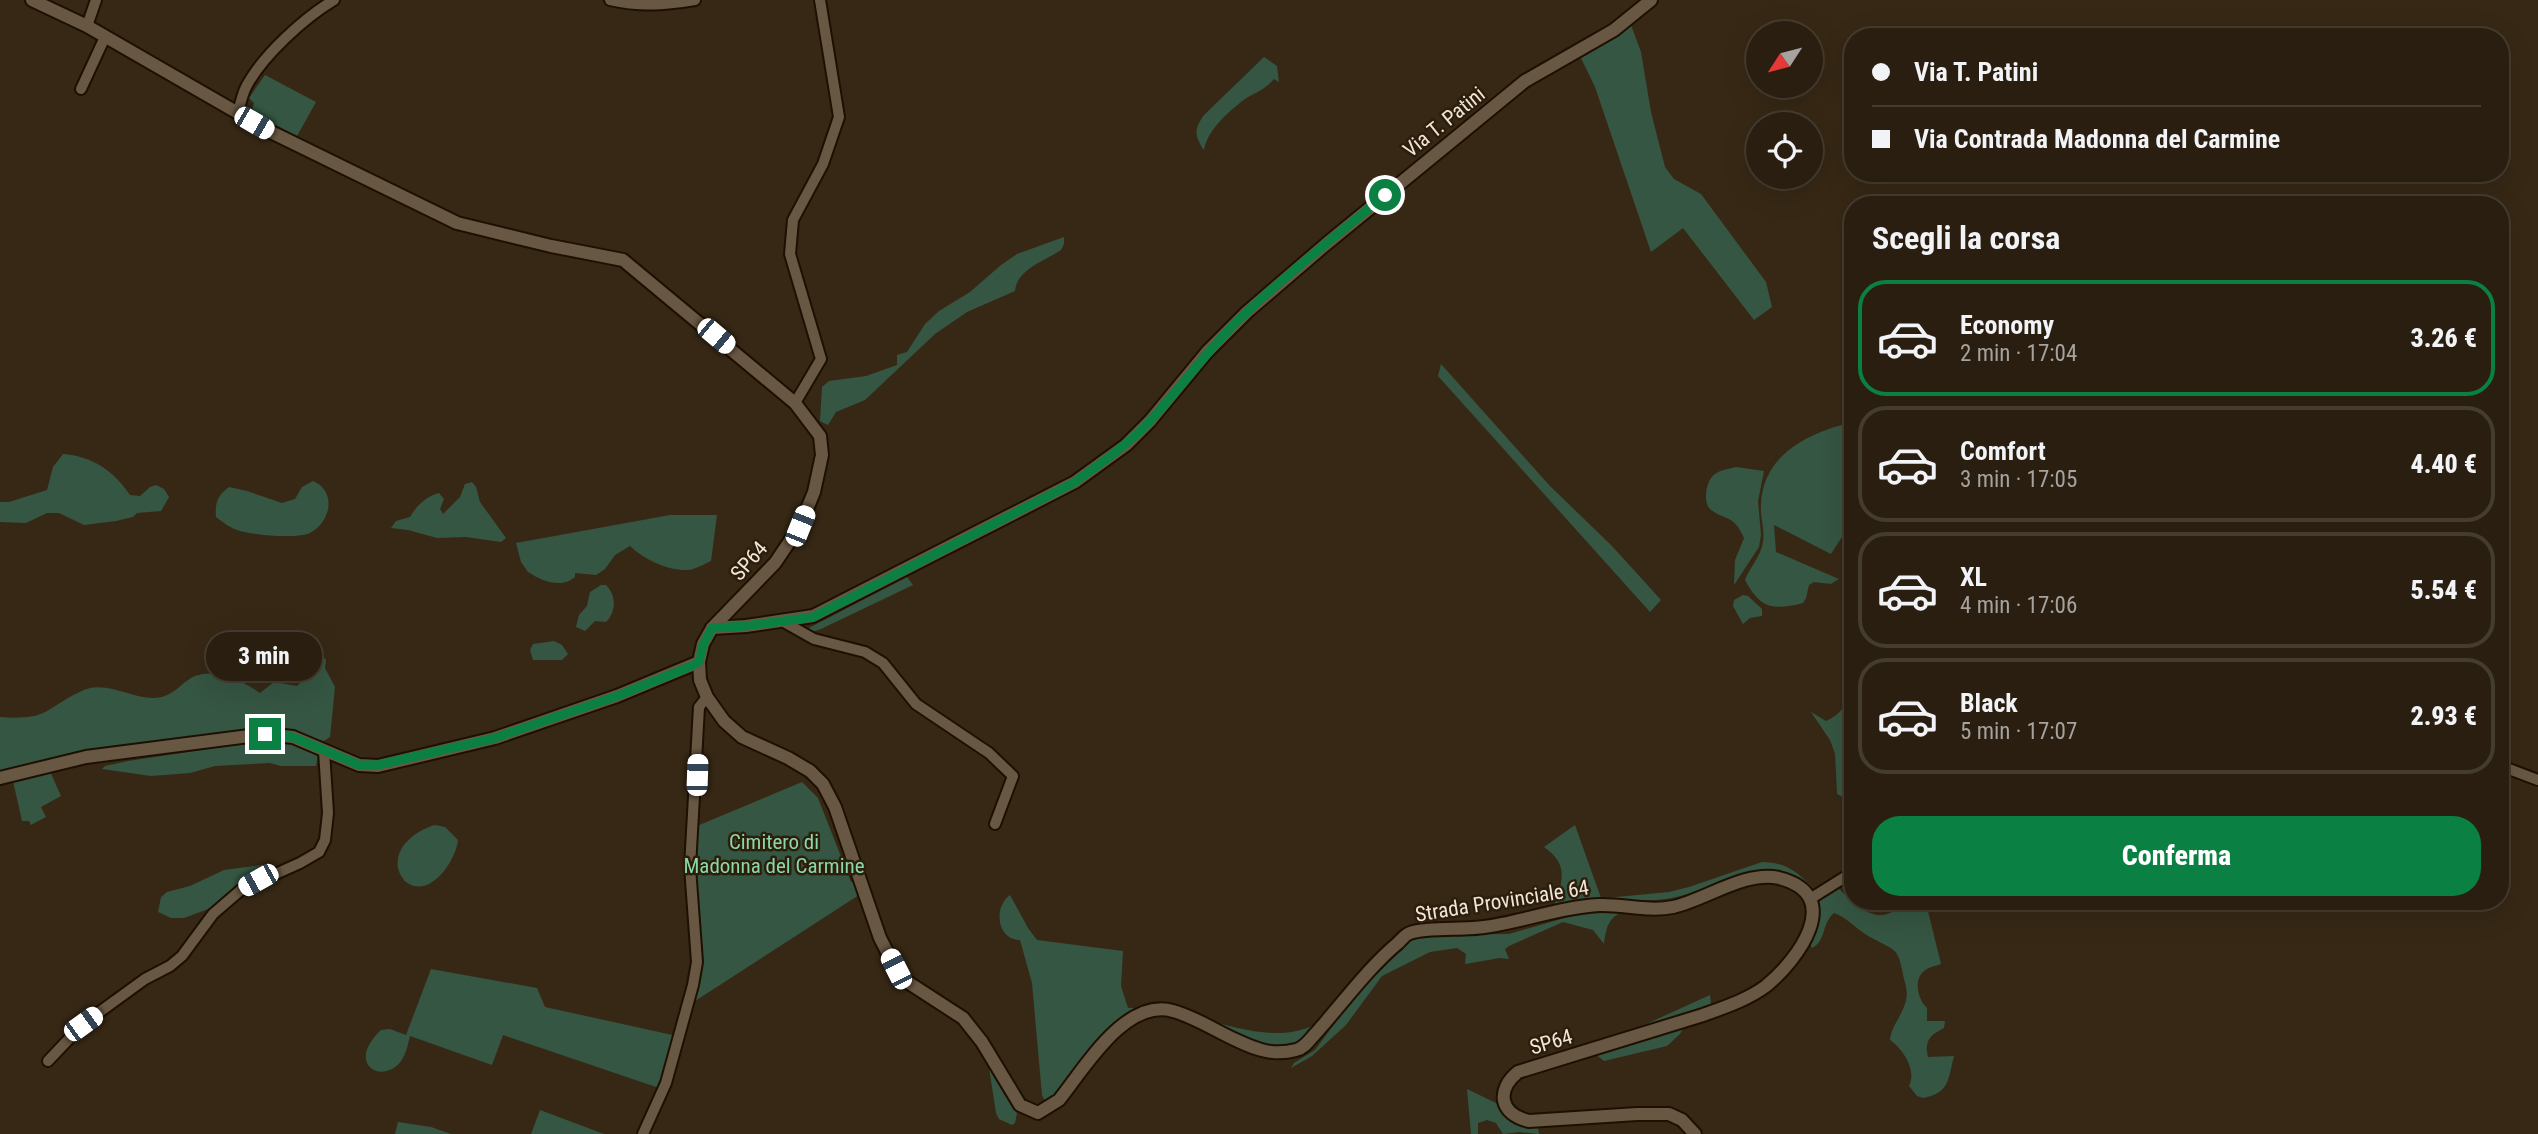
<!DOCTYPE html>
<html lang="it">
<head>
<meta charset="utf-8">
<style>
	:root { --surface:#291e10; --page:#352b1e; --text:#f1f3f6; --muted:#a5a29f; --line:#453c30; --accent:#0b8043 }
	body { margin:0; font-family:"Roboto Condensed",sans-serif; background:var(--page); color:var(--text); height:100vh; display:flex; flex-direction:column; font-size:26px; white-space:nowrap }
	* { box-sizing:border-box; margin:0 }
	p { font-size:23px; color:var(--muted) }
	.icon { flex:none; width:38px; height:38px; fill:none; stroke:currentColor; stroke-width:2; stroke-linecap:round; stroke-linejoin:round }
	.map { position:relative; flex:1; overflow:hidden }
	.panel { position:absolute; left:1844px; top:196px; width:665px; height:714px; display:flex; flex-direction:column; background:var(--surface); border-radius:28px; box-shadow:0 7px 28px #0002,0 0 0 2px var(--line) }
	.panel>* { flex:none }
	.banner { position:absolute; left:1844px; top:28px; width:665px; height:154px; border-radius:28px; box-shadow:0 7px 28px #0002,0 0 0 2px var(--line); display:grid; align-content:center; height:154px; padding:0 28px; background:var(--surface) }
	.needle { width:46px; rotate:234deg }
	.buttons { position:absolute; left:1746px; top:21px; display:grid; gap:14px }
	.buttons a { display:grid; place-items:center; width:77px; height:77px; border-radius:50%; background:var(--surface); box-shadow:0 7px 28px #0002,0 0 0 2px var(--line); font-size:35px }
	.end { position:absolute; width:32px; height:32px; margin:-16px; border:9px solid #0b8043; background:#fff; box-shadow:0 0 0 4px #fff }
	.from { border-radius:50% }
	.bubble { position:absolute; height:49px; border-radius:24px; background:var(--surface); box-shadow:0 7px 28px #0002,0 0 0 2px var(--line); font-size:23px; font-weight:800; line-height:49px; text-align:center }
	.car { position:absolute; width:21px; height:42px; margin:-21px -10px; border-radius:9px; box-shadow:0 0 5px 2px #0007; background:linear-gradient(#fff 24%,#345 0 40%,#fff 0 76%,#345 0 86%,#fff 0) }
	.banner b { display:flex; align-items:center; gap:24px; height:66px; font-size:26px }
	.banner b+b { border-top:2px solid var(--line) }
	.banner i { width:18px; height:18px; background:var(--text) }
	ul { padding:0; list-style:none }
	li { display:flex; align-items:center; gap:21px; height:116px; margin:0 14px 10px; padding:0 14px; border:4px solid var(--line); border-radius:28px }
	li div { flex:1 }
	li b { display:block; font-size:26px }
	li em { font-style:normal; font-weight:800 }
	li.active { border-color:var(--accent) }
	li>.icon { width:63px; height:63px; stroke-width:1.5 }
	h2 { padding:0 28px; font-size:32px; line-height:84px }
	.action { display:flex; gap:14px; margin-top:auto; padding:14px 28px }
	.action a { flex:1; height:80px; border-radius:28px; background:var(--accent); color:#fff; font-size:28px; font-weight:800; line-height:80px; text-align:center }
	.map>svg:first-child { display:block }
	.green { fill:#355642 }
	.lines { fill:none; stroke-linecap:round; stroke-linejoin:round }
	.minor-casing { stroke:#1e1001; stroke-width:14 }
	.tertiary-casing { stroke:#1e1001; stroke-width:16 }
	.minor { stroke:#685743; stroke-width:10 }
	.tertiary { stroke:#685743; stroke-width:12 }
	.route { stroke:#0b8043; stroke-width:9 }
	.labels { text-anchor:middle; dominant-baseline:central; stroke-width:5; stroke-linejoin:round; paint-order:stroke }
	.street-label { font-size:21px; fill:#efe5d9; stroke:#2d1e0b }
	.park-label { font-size:21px; fill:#89d8a9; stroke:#2d1e0b }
</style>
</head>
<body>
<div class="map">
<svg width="2538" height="1134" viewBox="0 0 2538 1134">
	<rect width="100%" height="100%" fill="#372815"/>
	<g class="green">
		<polygon points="1631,25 1641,52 1651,112 1665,167 1674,179 1701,194 1766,282 1772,307 1754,320 1683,228 1651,252 1595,87 1580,56"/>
		<path d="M 1264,57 L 1277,66 L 1279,82 L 1274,79 C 1262,93 1253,92 1241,102 C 1227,113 1207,131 1204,150 C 1194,135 1194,129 1204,115 Z"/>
		<polygon points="265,75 316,102 297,136 260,117 252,109 254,103 249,98"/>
		<path d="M 1064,237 L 1064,244 L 1061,250 C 1045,261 1017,269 1015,291 L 967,312 L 935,334 L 865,400 L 836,412 L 828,425 L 820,421 L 822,387 L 829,381 L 866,376 L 897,365 L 897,355 L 907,352 L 925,324 L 939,311 L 970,292 L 1001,265 L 1017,254 Z"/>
		<polygon points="1441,364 1550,486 1612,546 1661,600 1650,612 1438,376"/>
		<path d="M 1853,422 L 1853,520 L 1831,554 L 1774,525 L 1776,552 L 1839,579 L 1831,584 L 1814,582 L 1809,585 L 1806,598 L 1803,603 C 1772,611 1760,608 1745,580 C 1750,567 1761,556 1763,542 C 1765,530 1760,517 1761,504 C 1763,454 1810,432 1853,422 Z"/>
		<path d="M 63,454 C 92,456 114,471 130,495 L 140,496 L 150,487 L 156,485 L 164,489 L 169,497 L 161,511 L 137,513 L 133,517 L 116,521 L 84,525 L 59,513 L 47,513 L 26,523 L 0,522 L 0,502 L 9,502 L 47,490 L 53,467 Z"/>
		<path d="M 1736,467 L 1764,471 L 1758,501 L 1761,535 L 1759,547 L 1734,585 L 1735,560 L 1744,538 C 1734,515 1727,521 1711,510 C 1702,503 1706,480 1715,474 C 1720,470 1729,469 1736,467 Z"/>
		<path d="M 313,481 C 337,491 331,522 310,533 C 297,539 254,535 240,531 C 230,528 224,523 216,517 C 215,503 217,496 229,487 L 247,491 L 282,503 L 295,499 L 302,487 Z"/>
		<path d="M 472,482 L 476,487 L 480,502 L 506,538 L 501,542 L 466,537 L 437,538 L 408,530 L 391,528 L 396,521 L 410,517 C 416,506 427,496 439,493 L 444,499 L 440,509 L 443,514 L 460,497 L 465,484 Z"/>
		<path d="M 670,515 L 717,515 L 711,561 C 704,564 696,569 689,570 C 668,571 645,560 630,546 L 615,555 L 605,569 L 596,575 L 575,573 L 575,577 C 561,589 542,581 528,572 L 521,562 L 516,543 Z"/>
		<polygon points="907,577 913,585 821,629 812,632 807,629"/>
		<path d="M 601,585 L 606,585 C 616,595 617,611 606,622 L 595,621 L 585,631 L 576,627 L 579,615 L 587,606 L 590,592 Z"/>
		<polygon points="1743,595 1748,596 1762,609 1762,616 1750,618 1743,624 1733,606 1734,600"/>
		<polygon points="554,641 562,645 568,654 562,660 533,660 530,650 533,644"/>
		<path d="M 310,650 L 320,653 L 326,660 L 325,668 L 335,687 L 330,737 L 324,741 L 285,732 L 253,729 L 136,743 L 76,753 L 0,773 L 0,717 C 15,718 34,719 47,711 C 61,703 75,692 90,688 C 113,684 131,698 153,698 C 174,698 182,681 195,676 C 219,668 241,680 260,693 L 274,682 L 297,686 L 304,679 L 306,654 Z"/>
		<path d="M 1853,690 L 1853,739 L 1851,745 L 1844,748 C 1847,766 1855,781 1843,797 L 1837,794 L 1835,754 L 1830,740 L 1811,712 L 1826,721 C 1839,716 1849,702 1853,690 Z"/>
		<polygon points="267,740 286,741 318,755 316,766 281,766 270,763 215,766 190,773 151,776 102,769 105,766 128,761"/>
		<polygon points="49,769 61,796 41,807 46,817 31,825 29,821 22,821 13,781"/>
		<polygon points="802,782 818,798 851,882 855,881 859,895 692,1003 694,855 697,826"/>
		<path d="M 435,825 L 445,827 L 458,840 C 456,860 430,900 406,882 C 402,879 399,872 398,868 C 394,846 417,830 435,825 Z"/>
		<path d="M 1575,825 L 1601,898 L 1554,906 C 1563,882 1569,864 1544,847 Z"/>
		<path d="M 1762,862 C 1789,863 1797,872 1815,890 C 1808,885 1801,878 1793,875 C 1754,858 1709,891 1672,898 C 1650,902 1629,900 1606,898 L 1669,892 L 1689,887 Z"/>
		<polygon points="268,864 277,869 208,909 184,918 171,918 158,912 161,897 167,892 190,886 224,870"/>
		<path d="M 1837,887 C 1848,897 1859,910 1873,914 C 1891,921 1907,896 1926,903 L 1941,964 C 1936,966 1928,967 1924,971 C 1913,980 1918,1000 1927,1008 L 1927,1021 L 1945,1021 L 1944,1028 C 1930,1035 1924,1041 1928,1057 L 1954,1056 C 1948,1079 1950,1093 1923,1098 L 1917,1096 L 1909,1086 C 1917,1070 1903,1049 1890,1040 C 1891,1026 1903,1015 1906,1000 C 1908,993 1906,986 1904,979 C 1898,946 1897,952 1870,937 C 1857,930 1847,917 1834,913 C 1821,924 1827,940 1812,948 L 1809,942 L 1820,899 Z"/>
		<path d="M 1010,895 L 1028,928 L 1037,940 L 1123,951 L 1121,986 L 1128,1008 L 1136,1008 C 1125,1016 1114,1023 1105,1033 C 1086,1055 1072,1088 1045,1101 L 1042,1095 L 1032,983 L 1020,940 C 997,940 993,907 1010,895 Z"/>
		<path d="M 1624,912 C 1608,916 1606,929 1604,944 L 1593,930 L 1563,922 L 1509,946 L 1505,949 L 1509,959 L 1500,958 L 1465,964 L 1466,954 L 1457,948 L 1430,952 L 1382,976 L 1346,1025 L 1312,1056 L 1291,1068 L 1294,1063 L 1315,1050 L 1372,973 L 1389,954 L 1412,939 L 1428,935 L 1509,934 L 1578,914 Z"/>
		<path d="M 431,969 L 537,988 L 545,1007 L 677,1036 L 662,1089 L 503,1035 L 492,1065 L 410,1036 C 408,1043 407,1051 403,1058 C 386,1087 343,1066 381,1030 L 390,1029 L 406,1035 Z"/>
		<polygon points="1710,995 1711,1005 1644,1025"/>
		<path d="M 1201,1019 C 1241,1028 1282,1044 1320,1022 L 1297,1046 L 1264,1047 Z"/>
		<polygon points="1686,1023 1680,1034 1667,1046 1604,1061 1595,1054"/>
		<polygon points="989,1068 1017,1113 1015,1123 1012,1125 999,1119 996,1113"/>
		<polygon points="1467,1089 1496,1103 1506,1118 1514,1124 1538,1128 1539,1134 1520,1132 1503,1134 1496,1123 1487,1120 1478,1123 1478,1134 1471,1134"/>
		<polygon points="540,1110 604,1134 531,1134"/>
		<polygon points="398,1122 431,1127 451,1134 395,1134"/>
	</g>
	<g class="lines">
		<g class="minor-casing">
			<g id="minor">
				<path d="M 610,0 C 641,7 663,5 695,0"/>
				<polyline points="87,26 96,0"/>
				<polyline points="81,89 105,37"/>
				<path d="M 238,113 C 240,105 242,95 246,87 C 262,56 304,18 334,0"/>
				<polyline points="795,403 821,359 790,254 793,220 823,164 839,117 820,0"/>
				<polyline points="782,621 814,639 865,652 883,663 916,704 989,753 1013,776 995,824"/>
				<polyline points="2501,766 2538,780"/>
				<polyline points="1810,899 1853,872"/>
				<polyline points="48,1061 83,1024 145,979 170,966 182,956 213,914 242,889 300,863 319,852 325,840 328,813 324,751"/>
				<polyline points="643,1134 666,1083 693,985 697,962 690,867 699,707 707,697"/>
			</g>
		</g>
		<g class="tertiary-casing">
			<g id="tertiary">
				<path d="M 32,0 L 87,26 L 271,132 L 457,223 L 551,246 L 623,260 L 795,403 L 820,436 L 822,455 L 814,492 L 800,526 L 775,563 L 712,628 L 703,644 L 699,662 L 700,680 L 707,697 L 724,721 L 742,737 L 788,758 L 810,771 L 823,784 L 835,807 L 880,938 L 896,969 L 906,981 L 963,1018 L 982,1042 L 1020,1105 L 1038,1113 L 1059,1100 C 1084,1069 1126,997 1173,1011 C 1195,1017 1216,1031 1236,1040 C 1257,1050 1274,1056 1296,1050 C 1305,1048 1310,1039 1316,1033 C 1343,1003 1367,969 1398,943 C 1401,940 1406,934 1410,933 C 1423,927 1467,930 1484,927 C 1522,922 1560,907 1599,905 C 1623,904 1648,912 1673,907 C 1705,900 1746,870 1779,878 C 1846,895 1798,960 1766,986 C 1747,1000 1725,1007 1703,1015 L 1518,1072 C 1496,1090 1499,1114 1529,1121 L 1637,1114 L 1669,1114 L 1682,1120 L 1695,1134"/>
				<polyline points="712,628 746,626 813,616 1075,482 1126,445 1150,421 1207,352 1247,312 1325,245 1525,81 1614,30 1651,0"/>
				<polyline points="0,778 86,757 265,734 293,737 359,765 378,766 495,738 617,696 699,662"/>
			</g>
		</g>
		<use href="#minor" class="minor"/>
		<use href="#tertiary" class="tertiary"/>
	</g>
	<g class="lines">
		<path class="route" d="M 265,734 L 293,737 L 359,765 L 378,765 L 495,738 L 617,696 L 689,667 L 699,662 L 703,645 L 712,628 L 746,626 L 813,617 L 1075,482 C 1101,463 1128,445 1150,421 C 1183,385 1210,346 1246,313 C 1290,271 1339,234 1385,195"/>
	</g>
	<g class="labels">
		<g class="street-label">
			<text transform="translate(1444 122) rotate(-39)">Via T. Patini</text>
			<text transform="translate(749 561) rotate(-49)">SP64</text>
			<text transform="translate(1502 901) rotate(-9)">Strada Provinciale 64</text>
			<text transform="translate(1551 1042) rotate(-16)">SP64</text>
		</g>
		<g class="park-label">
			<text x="774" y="842">Cimitero di<tspan x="774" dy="24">Madonna del Carmine</tspan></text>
		</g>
	</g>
</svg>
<div class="buttons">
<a><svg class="needle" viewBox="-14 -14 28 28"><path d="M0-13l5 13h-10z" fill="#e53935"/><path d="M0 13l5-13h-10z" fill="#a5a29f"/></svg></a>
<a><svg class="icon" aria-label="locate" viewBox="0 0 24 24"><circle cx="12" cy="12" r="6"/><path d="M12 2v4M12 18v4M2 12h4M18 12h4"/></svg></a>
</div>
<i class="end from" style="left:1385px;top:195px"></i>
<i class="end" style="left:265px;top:734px"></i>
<div class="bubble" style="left:206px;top:632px;width:116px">3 min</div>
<i class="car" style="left:254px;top:123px;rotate:120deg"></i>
<i class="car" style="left:716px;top:336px;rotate:130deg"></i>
<i class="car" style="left:800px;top:526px;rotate:22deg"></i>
<i class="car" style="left:697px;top:775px;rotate:2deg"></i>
<i class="car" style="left:258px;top:880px;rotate:241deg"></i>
<i class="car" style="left:896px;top:969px;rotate:333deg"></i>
<i class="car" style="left:83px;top:1024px;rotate:54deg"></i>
<div class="banner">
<b><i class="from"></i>Via T. Patini</b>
<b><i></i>Via Contrada Madonna del Carmine</b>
</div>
<section class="panel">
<h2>Scegli la corsa</h2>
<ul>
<li class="active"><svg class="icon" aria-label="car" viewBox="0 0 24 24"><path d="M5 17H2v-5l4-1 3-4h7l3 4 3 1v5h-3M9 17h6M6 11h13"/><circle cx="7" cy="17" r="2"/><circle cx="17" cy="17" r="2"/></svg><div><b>Economy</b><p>2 min · 17:04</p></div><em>3.26 €</em></li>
<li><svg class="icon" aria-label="car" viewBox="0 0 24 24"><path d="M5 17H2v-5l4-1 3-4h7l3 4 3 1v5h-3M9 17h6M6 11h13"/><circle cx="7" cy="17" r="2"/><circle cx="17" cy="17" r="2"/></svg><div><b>Comfort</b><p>3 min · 17:05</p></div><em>4.40 €</em></li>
<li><svg class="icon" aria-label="car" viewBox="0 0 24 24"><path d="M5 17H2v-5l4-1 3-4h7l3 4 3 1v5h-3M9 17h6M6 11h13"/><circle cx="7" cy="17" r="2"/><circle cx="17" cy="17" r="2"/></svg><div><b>XL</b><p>4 min · 17:06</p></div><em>5.54 €</em></li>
<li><svg class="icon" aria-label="car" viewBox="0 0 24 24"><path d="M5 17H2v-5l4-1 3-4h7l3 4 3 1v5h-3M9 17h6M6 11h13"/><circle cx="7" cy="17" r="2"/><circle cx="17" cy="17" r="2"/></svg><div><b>Black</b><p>5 min · 17:07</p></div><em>2.93 €</em></li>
</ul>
<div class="action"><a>Conferma</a></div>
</section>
</div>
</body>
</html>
